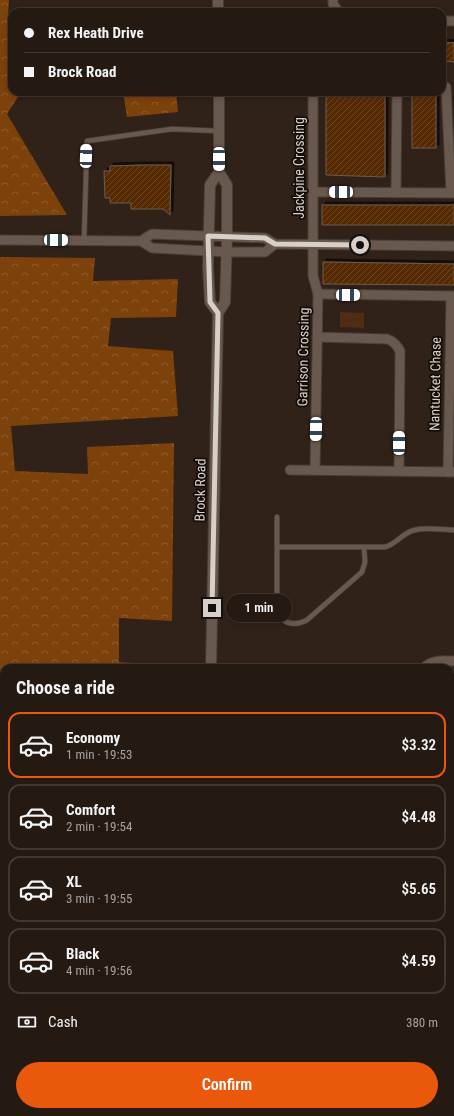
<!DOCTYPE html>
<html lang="en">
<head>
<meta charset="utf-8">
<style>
	:root { --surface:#241a12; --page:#302720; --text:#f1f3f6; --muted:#a3a19f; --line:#413832; --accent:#ea580c }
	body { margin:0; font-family:"Roboto Condensed",sans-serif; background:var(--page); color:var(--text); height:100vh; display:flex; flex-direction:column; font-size:15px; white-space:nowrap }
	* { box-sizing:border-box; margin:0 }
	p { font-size:13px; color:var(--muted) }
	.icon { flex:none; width:22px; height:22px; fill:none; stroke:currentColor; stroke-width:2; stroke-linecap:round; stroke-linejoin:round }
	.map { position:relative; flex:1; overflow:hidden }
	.side { position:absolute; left:0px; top:664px; width:454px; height:452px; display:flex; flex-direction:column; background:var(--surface); border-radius:12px 12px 0 0; box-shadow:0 2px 6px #0003,0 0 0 1px var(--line) }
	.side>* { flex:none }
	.banner { position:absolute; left:8px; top:8px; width:438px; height:88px; border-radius:12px; box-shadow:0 2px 6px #0003,0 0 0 1px var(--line); display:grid; align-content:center; height:88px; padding:0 16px; background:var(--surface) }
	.end { position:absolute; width:18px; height:18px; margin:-9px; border:5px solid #d9cfc9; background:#111; box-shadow:0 0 0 2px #111 }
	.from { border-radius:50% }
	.bubble { position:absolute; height:28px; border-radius:14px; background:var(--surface); box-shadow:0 2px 6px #0003,0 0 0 1px var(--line); font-size:13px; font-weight:600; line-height:28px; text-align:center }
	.car { position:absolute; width:12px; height:24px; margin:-12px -6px; border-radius:5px; box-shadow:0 0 3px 1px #0007; background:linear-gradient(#fff 24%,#345 0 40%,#fff 0 76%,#345 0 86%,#fff 0) }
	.banner b { display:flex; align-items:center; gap:14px; height:38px; font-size:15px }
	.banner b+b { border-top:1px solid var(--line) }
	.banner i { width:10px; height:10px; background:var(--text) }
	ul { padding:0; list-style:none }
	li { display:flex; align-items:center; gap:12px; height:66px; margin:0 8px 6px; padding:0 8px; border:2px solid var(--line); border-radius:12px }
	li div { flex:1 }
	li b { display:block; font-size:15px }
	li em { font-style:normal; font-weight:600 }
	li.active { border-color:var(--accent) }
	li>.icon { width:36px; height:36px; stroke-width:1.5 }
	h2 { padding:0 16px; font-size:18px; line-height:48px }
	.pay { display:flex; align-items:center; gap:10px; height:44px; padding:0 16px; font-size:15px }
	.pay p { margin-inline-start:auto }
	.primary-button { display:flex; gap:8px; margin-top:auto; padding:8px 16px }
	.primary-button a { flex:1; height:46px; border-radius:24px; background:var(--accent); color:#fff; font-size:16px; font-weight:600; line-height:46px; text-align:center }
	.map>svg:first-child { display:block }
	.forest { fill:url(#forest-crowns) }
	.cemetery { fill:url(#cemetery-stones) }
	.park { fill:#4e2d14 }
	.building { fill:url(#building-hatch); stroke:#6c5b50; filter:url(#shadow) }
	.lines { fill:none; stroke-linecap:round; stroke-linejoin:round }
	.lane-casing { stroke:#493e37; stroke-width:6 }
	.street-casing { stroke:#493e37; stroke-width:11 }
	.secondary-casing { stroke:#493e37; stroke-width:12 }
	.lane { stroke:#69584d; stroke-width:4.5 }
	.street { stroke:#69584d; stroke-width:9 }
	.secondary { stroke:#69584d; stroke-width:10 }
	.route { stroke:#d9cfc9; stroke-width:5 }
	.labels { text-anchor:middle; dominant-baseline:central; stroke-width:3.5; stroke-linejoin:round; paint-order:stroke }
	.street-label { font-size:14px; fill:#d9cfc9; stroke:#130d09 }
</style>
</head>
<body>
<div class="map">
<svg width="454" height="1116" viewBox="0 0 454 1116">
	<defs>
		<pattern id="forest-crowns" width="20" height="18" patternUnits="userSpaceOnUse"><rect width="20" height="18" fill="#7d410c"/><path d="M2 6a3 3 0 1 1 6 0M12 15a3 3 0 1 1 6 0" fill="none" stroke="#8f5b2e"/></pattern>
		<pattern id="cemetery-stones" width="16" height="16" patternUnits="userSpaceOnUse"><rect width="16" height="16" fill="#4e2d14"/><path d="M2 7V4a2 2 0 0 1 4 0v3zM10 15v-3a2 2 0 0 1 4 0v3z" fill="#674a35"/></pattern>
		<pattern id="building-hatch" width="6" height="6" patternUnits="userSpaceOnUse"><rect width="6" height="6" fill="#562901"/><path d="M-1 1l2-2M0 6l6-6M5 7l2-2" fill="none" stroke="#6e4725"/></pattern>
		<filter id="shadow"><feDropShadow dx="3" dy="-3" stdDeviation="0" flood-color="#0009"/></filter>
	</defs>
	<rect width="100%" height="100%" fill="#302218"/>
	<g class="forest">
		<polygon points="0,0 9,0 8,15 12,15 12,92 21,92 7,114 67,215 0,216"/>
		<polygon points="123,92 176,92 178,112 127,117"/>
		<polygon points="0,257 95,258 93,281 178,279 176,317 111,318 108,346 173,351 178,416 11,426 15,471 88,474 87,447 174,443 172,621 119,618 119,662 171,666 171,668 4,668 4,822 0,822"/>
	</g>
	<polygon class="cemetery" points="450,992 454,992 454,1116 231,1116 231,1112 450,1112"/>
	<polygon class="park" points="340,312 364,313 364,328 340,327"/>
	<g class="building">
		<polygon points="442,42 454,43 454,62 442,61"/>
		<polygon points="326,93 385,94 385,177 326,175"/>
		<rect x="412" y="96" width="24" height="52"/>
		<polygon points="145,165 171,165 170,215 163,209 131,209 131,203 110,203 110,198 105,198 104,171 110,171 110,166"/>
		<rect x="322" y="205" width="132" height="20"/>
		<polygon points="323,262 454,264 454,285 323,284"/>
	</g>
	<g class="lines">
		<g class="lane-casing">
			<g id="lane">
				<polyline points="84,241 87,141 172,129 219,131"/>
				<path d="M 277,517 L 277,547 L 385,547 C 397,544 403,532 415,530 C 427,527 442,530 454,530"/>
				<path d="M 277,547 L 277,612 C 284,625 295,626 307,620 L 362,572 L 365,562 L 364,547"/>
				<polyline points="0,896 4,896"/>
				<polyline points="0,947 4,947"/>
				<polyline points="450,1053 454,1053"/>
				<polyline points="378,1116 378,1112"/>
			</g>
		</g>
		<g class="street-casing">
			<g id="street">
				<polyline points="333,0 333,4 339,12"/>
				<polyline points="442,21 454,21"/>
				<polyline points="446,87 451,193"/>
				<polyline points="313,92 313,276 318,294 315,470"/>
				<polyline points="313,192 454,193"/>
				<polyline points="396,192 397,92"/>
				<polyline points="0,240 141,241 152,234 265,238 275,244 454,246"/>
				<polyline points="141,241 152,248 226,252 265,252 275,244"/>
				<polyline points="318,294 454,296"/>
				<path d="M 317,337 L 387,339 C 394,341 397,345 400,351 L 399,471"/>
				<polyline points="290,470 454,472"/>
				<polyline points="448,472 451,296"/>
				<path d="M 423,668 C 434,659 441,661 454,661"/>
				<polyline points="450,854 454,854"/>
				<polyline points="450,973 454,970"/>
				<polyline points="0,983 4,982"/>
				<polyline points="0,1025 4,1025"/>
				<polyline points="0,1110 4,1110"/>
				<polyline points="129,1112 129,1116"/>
			</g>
		</g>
		<g class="secondary-casing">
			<g id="secondary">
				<polyline points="218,0 218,12"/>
				<polyline points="218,313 210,302 208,267 210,185 219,172"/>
				<polyline points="211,668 218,313 225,302 227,237 227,185 219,172 219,92"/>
				<polyline points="207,1116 207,1112"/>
			</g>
		</g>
		<use href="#lane" class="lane"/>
		<use href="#street" class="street"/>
		<use href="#secondary" class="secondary"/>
	</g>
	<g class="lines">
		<polyline class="route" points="212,608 218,313 210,302 208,236 265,238 275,244 360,245"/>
	</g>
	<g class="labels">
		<g class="street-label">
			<text transform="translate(299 168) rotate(-90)">Jackpine Crossing</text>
			<text transform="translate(303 357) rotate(-89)">Garrison Crossing</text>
			<text transform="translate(435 384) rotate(-89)">Nantucket Chase</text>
			<text transform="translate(200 490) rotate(-89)">Brock Road</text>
		</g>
	</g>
</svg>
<i class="end from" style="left:360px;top:245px"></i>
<i class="end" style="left:212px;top:608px"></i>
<div class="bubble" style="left:226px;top:594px;width:66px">1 min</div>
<i class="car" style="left:86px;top:156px;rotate:2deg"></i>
<i class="car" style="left:219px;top:159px;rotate:180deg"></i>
<i class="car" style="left:341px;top:192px;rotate:270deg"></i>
<i class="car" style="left:56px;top:240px;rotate:90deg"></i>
<i class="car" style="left:348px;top:295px;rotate:90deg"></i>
<i class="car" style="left:316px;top:429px;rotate:181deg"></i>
<i class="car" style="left:399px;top:443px;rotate:0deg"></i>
<div class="banner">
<b><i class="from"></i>Rex Heath Drive</b>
<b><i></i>Brock Road</b>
</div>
<section class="side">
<h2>Choose a ride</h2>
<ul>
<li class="active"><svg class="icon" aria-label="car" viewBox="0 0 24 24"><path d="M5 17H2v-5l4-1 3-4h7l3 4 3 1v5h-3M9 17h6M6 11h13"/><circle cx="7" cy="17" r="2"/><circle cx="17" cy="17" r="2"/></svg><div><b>Economy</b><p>1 min · 19:53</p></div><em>$3.32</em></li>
<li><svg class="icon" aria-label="car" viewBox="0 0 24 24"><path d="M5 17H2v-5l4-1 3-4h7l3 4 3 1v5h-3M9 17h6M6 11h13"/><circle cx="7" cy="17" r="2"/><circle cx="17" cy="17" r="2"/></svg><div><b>Comfort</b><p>2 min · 19:54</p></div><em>$4.48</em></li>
<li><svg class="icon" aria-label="car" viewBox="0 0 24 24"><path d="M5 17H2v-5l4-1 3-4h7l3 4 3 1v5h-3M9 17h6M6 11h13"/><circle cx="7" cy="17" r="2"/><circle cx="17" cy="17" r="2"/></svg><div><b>XL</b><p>3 min · 19:55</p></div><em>$5.65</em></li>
<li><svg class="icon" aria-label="car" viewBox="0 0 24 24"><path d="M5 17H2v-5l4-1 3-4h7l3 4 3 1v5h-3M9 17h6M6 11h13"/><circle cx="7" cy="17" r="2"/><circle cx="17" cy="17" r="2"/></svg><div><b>Black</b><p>4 min · 19:56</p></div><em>$4.59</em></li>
</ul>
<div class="pay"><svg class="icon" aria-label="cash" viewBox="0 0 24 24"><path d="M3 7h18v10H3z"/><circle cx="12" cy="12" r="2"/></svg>Cash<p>380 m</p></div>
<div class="primary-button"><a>Confirm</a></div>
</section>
</div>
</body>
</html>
